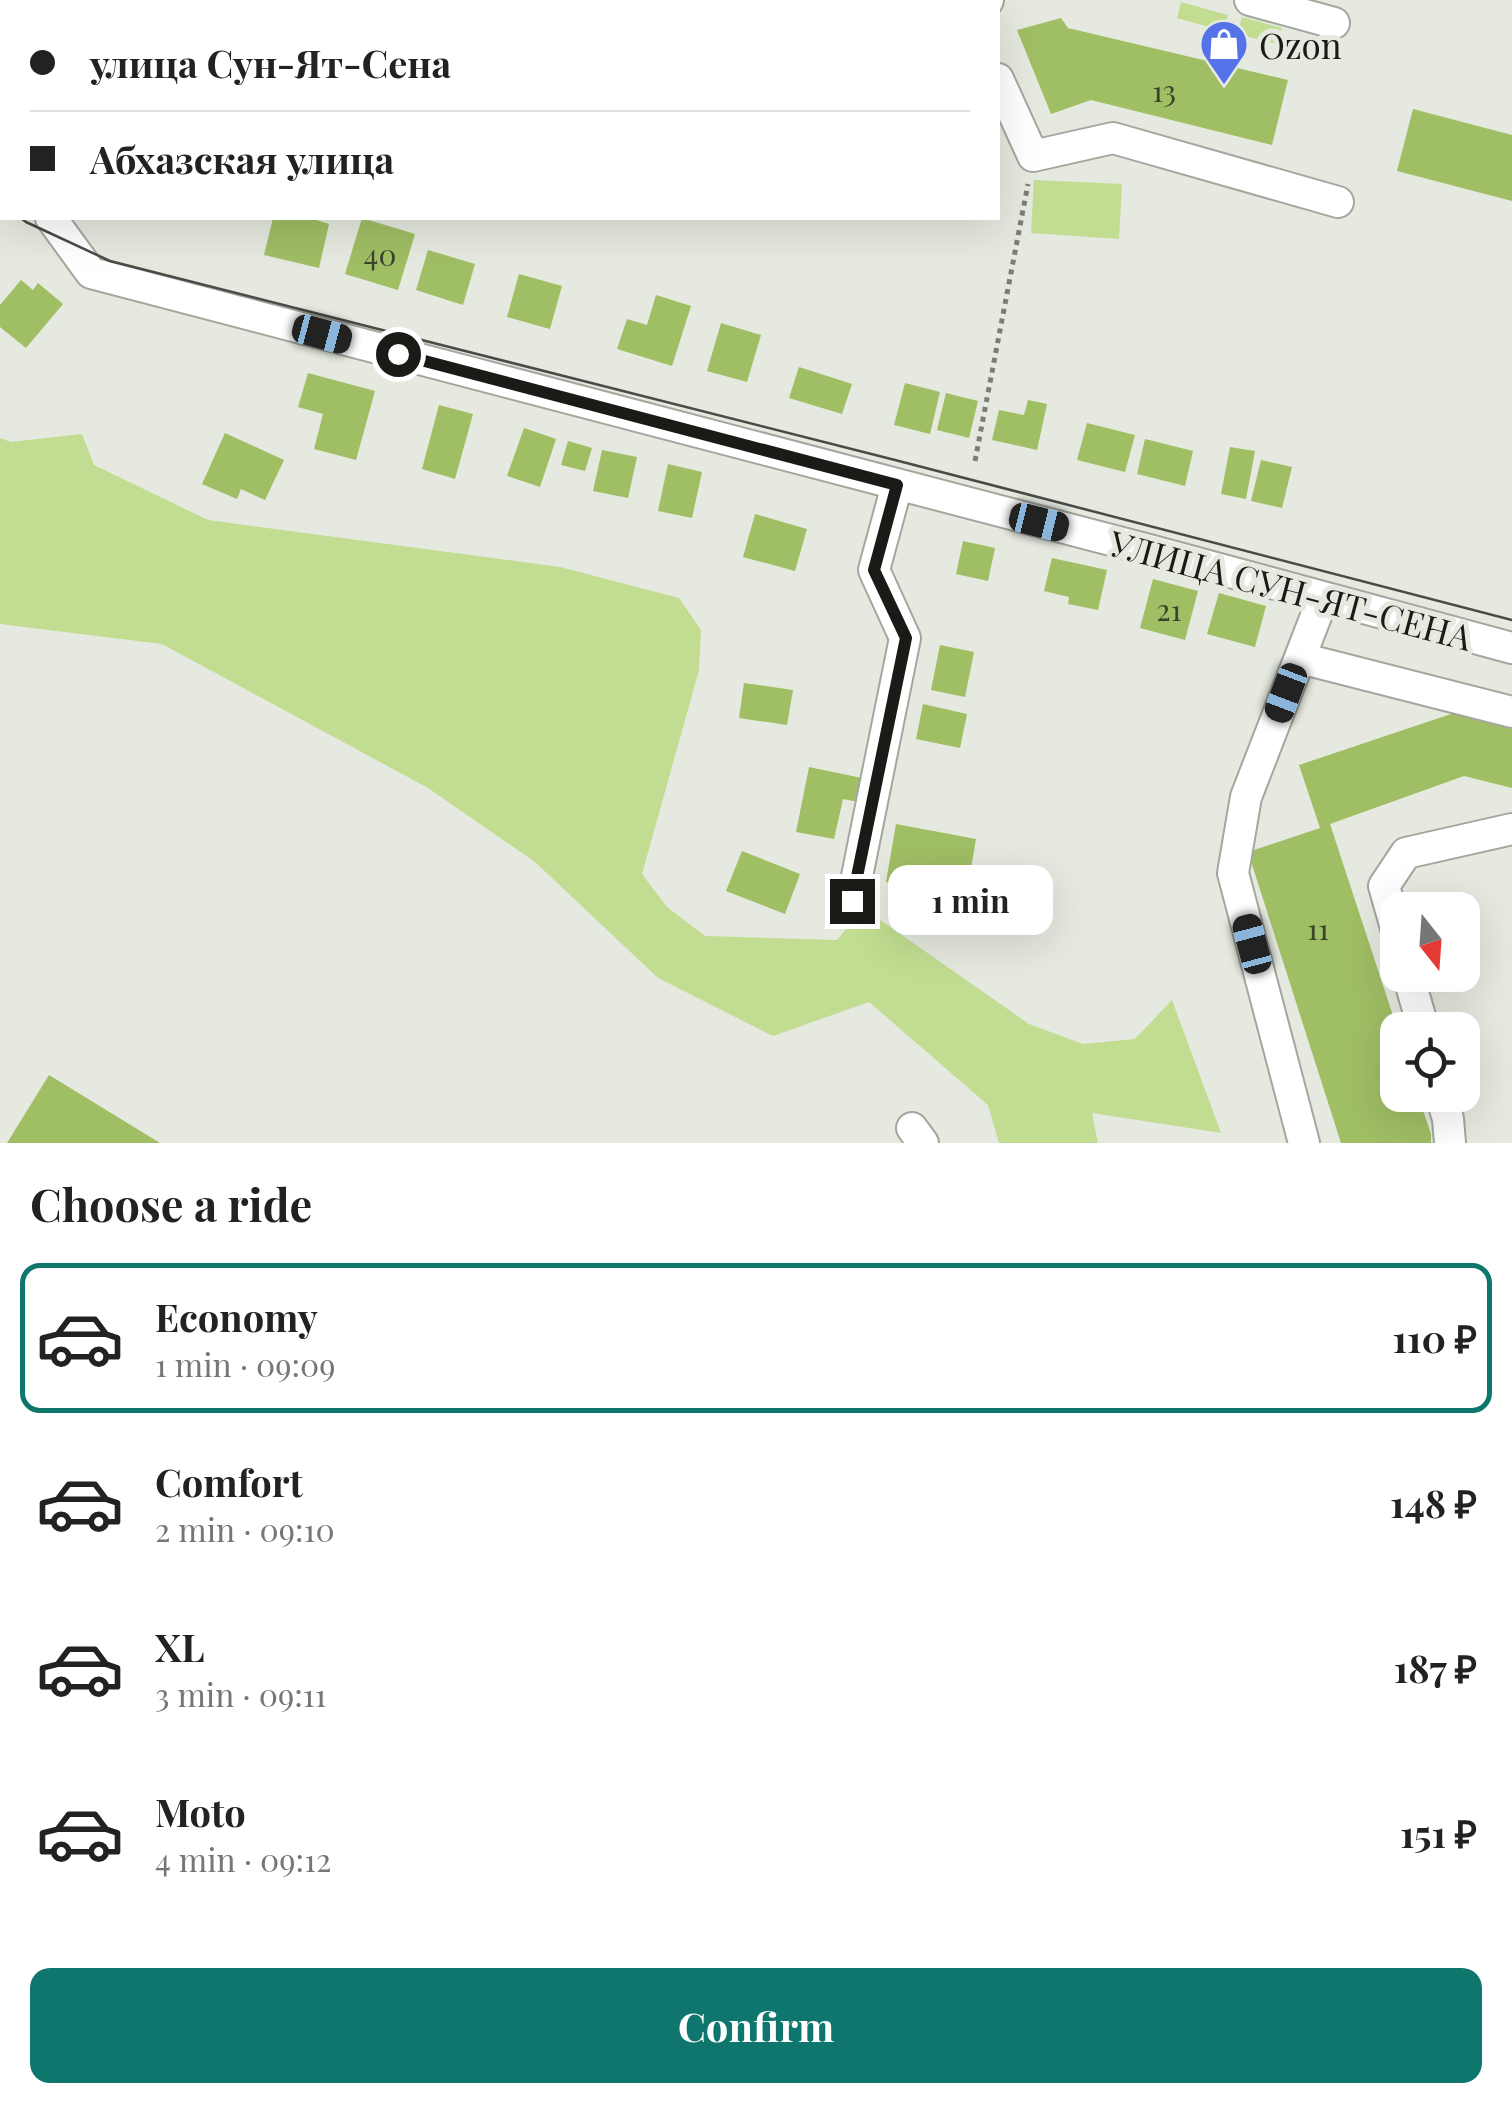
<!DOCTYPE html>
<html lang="en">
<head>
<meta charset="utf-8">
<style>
	:root { --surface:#fff; --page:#f6f6f6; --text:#222; --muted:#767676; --line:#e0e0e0; --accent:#0f766e }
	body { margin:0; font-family:"Playfair Display",serif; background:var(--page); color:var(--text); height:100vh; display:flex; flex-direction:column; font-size:38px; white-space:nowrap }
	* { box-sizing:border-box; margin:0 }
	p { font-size:32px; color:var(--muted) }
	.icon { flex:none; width:55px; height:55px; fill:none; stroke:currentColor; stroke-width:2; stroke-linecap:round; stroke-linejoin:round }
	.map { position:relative; height:1143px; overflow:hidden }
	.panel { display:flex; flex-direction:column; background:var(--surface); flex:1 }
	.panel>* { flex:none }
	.top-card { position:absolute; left:0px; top:0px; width:1000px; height:220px; box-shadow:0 10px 40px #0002; display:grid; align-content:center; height:220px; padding:0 30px; background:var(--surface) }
	.needle { width:65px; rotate:163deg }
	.fabs { position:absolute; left:1380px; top:892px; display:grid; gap:20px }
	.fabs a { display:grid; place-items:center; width:100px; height:100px; border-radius:20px; background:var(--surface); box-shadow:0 10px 40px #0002; font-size:50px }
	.end { position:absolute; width:45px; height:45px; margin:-22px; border:12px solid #191b17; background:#fff; box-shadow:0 0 0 5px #fff }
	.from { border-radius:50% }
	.bubble { position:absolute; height:70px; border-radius:20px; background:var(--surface); box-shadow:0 10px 40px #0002; font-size:32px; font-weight:700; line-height:70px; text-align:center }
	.car { position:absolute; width:30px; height:60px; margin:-30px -15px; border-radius:12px; box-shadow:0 0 8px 2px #0007; background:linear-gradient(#222 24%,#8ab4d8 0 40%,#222 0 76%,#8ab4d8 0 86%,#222 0) }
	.top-card b { display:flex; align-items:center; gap:35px; height:95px; font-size:38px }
	.top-card b+b { border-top:2px solid var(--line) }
	.top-card i { width:25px; height:25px; background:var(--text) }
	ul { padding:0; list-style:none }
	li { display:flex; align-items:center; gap:30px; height:150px; margin:0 20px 15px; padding:0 10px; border:5px solid transparent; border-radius:20px }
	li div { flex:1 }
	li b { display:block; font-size:38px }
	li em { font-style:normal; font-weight:700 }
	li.on { border-color:var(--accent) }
	li>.icon { width:90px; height:90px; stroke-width:1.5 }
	h2 { padding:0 30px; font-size:45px; line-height:120px }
	.cta { display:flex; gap:20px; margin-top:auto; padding:20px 30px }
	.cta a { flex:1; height:115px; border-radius:20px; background:var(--accent); color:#fff; font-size:40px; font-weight:700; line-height:115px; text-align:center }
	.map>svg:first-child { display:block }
	.green { fill:#c2dd91 }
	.building { fill:#a0be64 }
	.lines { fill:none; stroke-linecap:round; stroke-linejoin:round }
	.minor-casing { stroke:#a3a79e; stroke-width:34 }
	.path { stroke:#7b7e77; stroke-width:5; stroke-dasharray:5 5; stroke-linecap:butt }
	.minor { stroke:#fff; stroke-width:30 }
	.tram { stroke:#494b46; stroke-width:2.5 }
	.route { stroke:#191b17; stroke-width:12 }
	.labels { text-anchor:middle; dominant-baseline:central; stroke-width:10; stroke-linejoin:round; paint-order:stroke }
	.number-label { font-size:30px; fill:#3b442a }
	.poi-label { font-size:35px; fill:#191b17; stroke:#e5e9df; text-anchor:start }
	.street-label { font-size:35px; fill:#191b17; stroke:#e5e9df }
</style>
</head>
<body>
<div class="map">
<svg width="1512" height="1143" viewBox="0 0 1512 1143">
	<rect width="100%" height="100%" fill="#e5e9df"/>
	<g class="green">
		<polygon points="1181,2 1228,15 1223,31 1177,18"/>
		<polygon points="1242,17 1282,28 1277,44 1237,34"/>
		<polygon points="1034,180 1122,184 1119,239 1031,233"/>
		<polygon points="82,434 94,465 208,520 560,567 679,598 701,630 699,670 642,874 667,907 705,936 837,940 863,908 1029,1024 1083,1044 1135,1039 1172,1000 1221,1133 1092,1113 1098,1143 999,1143 988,1105 869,1002 773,1036 658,978 535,862 428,788 162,644 0,624 0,438 11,442"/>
	</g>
	<g class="building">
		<polygon points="1061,18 1068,28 1288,80 1272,145 1091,100 1051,114 1017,30"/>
		<polygon points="1413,109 1512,135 1512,201 1397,171"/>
		<polygon points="273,218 310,218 329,224 319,268 264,255"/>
		<polygon points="362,218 415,234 398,290 345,274"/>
		<polygon points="428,250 475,264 463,305 416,290"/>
		<polygon points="519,274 562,286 550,329 507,317"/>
		<polygon points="21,280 33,290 38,283 63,304 26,348 0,327 0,305"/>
		<polygon points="656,295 691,306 672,366 617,349 627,319 647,325"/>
		<polygon points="721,323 761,335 747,382 707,371"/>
		<polygon points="799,367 852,384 842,414 789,398"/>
		<polygon points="308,373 375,391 356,460 314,449 323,414 298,407"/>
		<polygon points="905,383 940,392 930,434 894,425"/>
		<polygon points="946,393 978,401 969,438 937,430"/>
		<polygon points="1028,400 1047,404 1037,450 992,440 999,410 1024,415"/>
		<polygon points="439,405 473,414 455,479 422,469"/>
		<polygon points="1087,423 1135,435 1125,472 1077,460"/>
		<polygon points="524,428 556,439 540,487 507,476"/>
		<polygon points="225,433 284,460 265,500 241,489 237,499 202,484"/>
		<polygon points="1145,439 1193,451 1185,486 1137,474"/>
		<polygon points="568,441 592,448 585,471 561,465"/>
		<polygon points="1230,447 1255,451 1246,499 1221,494"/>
		<polygon points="602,450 637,457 628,498 593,491"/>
		<polygon points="1261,460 1292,467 1282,508 1251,501"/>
		<polygon points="668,464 702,472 692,518 658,511"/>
		<polygon points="755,514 807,529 795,571 743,557"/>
		<polygon points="963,541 995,548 988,581 956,574"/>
		<polygon points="1052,558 1107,570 1098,610 1068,604 1069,597 1044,591"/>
		<polygon points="1153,579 1198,591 1185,640 1140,628"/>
		<polygon points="1219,593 1266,606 1255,647 1207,634"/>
		<polygon points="940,645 974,652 965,697 931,690"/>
		<polygon points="744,683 793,690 787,725 739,718"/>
		<polygon points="923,704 967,714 960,748 916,739"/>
		<polygon points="1457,712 1512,727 1512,788 1464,776 1330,824 1398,1031 1398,1095 1418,1095 1431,1134 1431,1143 1341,1143 1248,852 1320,828 1299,765"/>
		<polygon points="809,767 862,778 858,802 843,799 834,839 796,832"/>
		<polygon points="896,824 976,839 969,880 930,872 927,889 886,882"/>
		<polygon points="742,851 800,874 785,914 726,891"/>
		<polygon points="49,1075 160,1143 7,1143"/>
	</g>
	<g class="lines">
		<g class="minor-casing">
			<g id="minor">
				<polyline points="456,0 459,2"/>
				<polyline points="533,0 533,2"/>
				<polyline points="1250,0 1334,23"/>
				<polyline points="987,2 988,0"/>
				<polyline points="998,79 1033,156 1113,138 1338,202"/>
				<polyline points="0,164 2,166"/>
				<polyline points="51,218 91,273 1149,550 1512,648"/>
				<polyline points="1300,658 1512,712"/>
				<polyline points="852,901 905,638 874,570 897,485"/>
				<polyline points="1398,935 1384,886 1406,853 1512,829"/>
				<polyline points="1408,975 1424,1030"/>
				<polyline points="1441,1095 1448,1119 1450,1143"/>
				<polyline points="912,1128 923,1143"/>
				<polyline points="1304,1143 1233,873 1246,797 1323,598"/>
			</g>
		</g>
		<polyline class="path" points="975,461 1028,184"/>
		<use href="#minor" class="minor"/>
		<g class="tram">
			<polyline points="0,195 2,198"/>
			<polyline points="21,218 26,222 110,261 895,460 1512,620"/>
		</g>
	</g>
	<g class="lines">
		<polyline class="route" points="398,354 897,485 874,570 906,638 852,901"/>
	</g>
	<defs>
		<g id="shop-pin" transform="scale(2.5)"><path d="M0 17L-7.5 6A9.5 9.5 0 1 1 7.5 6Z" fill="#5572e8" stroke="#e5e9df"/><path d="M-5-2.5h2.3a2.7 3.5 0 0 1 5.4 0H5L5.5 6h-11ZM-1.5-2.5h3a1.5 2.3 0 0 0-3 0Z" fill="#fff"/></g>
	</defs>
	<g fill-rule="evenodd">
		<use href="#shop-pin" x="1224" y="44"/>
	</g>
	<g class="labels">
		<g class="number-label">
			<text x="1164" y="90">13</text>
			<text x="380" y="254">40</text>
			<text x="1169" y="609">21</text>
			<text x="1318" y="928">11</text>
		</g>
		<g class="poi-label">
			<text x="1259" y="44">Ozon</text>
		</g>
		<g class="street-label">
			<text transform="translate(1291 589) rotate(15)">УЛИЦА СУН-ЯТ-СЕНА</text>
		</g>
	</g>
</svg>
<div class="fabs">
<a><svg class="needle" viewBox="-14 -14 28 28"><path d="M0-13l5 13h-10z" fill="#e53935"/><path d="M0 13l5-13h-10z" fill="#767676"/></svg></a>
<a><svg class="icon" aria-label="locate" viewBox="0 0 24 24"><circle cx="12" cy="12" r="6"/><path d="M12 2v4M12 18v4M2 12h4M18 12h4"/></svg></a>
</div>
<i class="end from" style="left:398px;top:354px"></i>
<i class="end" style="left:852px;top:901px"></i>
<div class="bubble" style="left:888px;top:865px;width:165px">1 min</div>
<i class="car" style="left:322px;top:334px;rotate:105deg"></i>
<i class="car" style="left:1039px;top:522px;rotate:104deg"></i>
<i class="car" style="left:1286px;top:693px;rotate:201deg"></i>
<i class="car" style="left:1252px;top:944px;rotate:345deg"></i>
<div class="top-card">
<b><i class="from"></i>улица Сун-Ят-Сена</b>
<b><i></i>Абхазская улица</b>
</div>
</div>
<section class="panel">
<h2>Choose a ride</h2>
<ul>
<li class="on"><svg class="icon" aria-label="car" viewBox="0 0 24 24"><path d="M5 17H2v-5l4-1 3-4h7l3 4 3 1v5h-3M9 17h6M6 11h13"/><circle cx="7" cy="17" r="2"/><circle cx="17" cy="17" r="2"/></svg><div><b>Economy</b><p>1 min · 09:09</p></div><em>110 ₽</em></li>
<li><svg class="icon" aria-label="car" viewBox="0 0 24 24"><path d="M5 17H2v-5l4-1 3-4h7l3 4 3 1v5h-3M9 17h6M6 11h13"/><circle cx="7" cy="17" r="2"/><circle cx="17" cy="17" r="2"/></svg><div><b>Comfort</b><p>2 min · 09:10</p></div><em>148 ₽</em></li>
<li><svg class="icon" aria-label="car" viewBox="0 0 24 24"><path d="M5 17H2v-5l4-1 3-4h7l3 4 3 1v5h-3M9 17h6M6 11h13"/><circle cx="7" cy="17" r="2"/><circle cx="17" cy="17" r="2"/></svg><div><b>XL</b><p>3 min · 09:11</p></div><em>187 ₽</em></li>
<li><svg class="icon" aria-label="car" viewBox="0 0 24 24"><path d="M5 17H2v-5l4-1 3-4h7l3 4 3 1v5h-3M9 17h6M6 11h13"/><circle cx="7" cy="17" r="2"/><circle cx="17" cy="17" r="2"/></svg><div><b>Moto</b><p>4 min · 09:12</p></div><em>151 ₽</em></li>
</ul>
<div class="cta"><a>Confirm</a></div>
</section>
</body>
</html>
